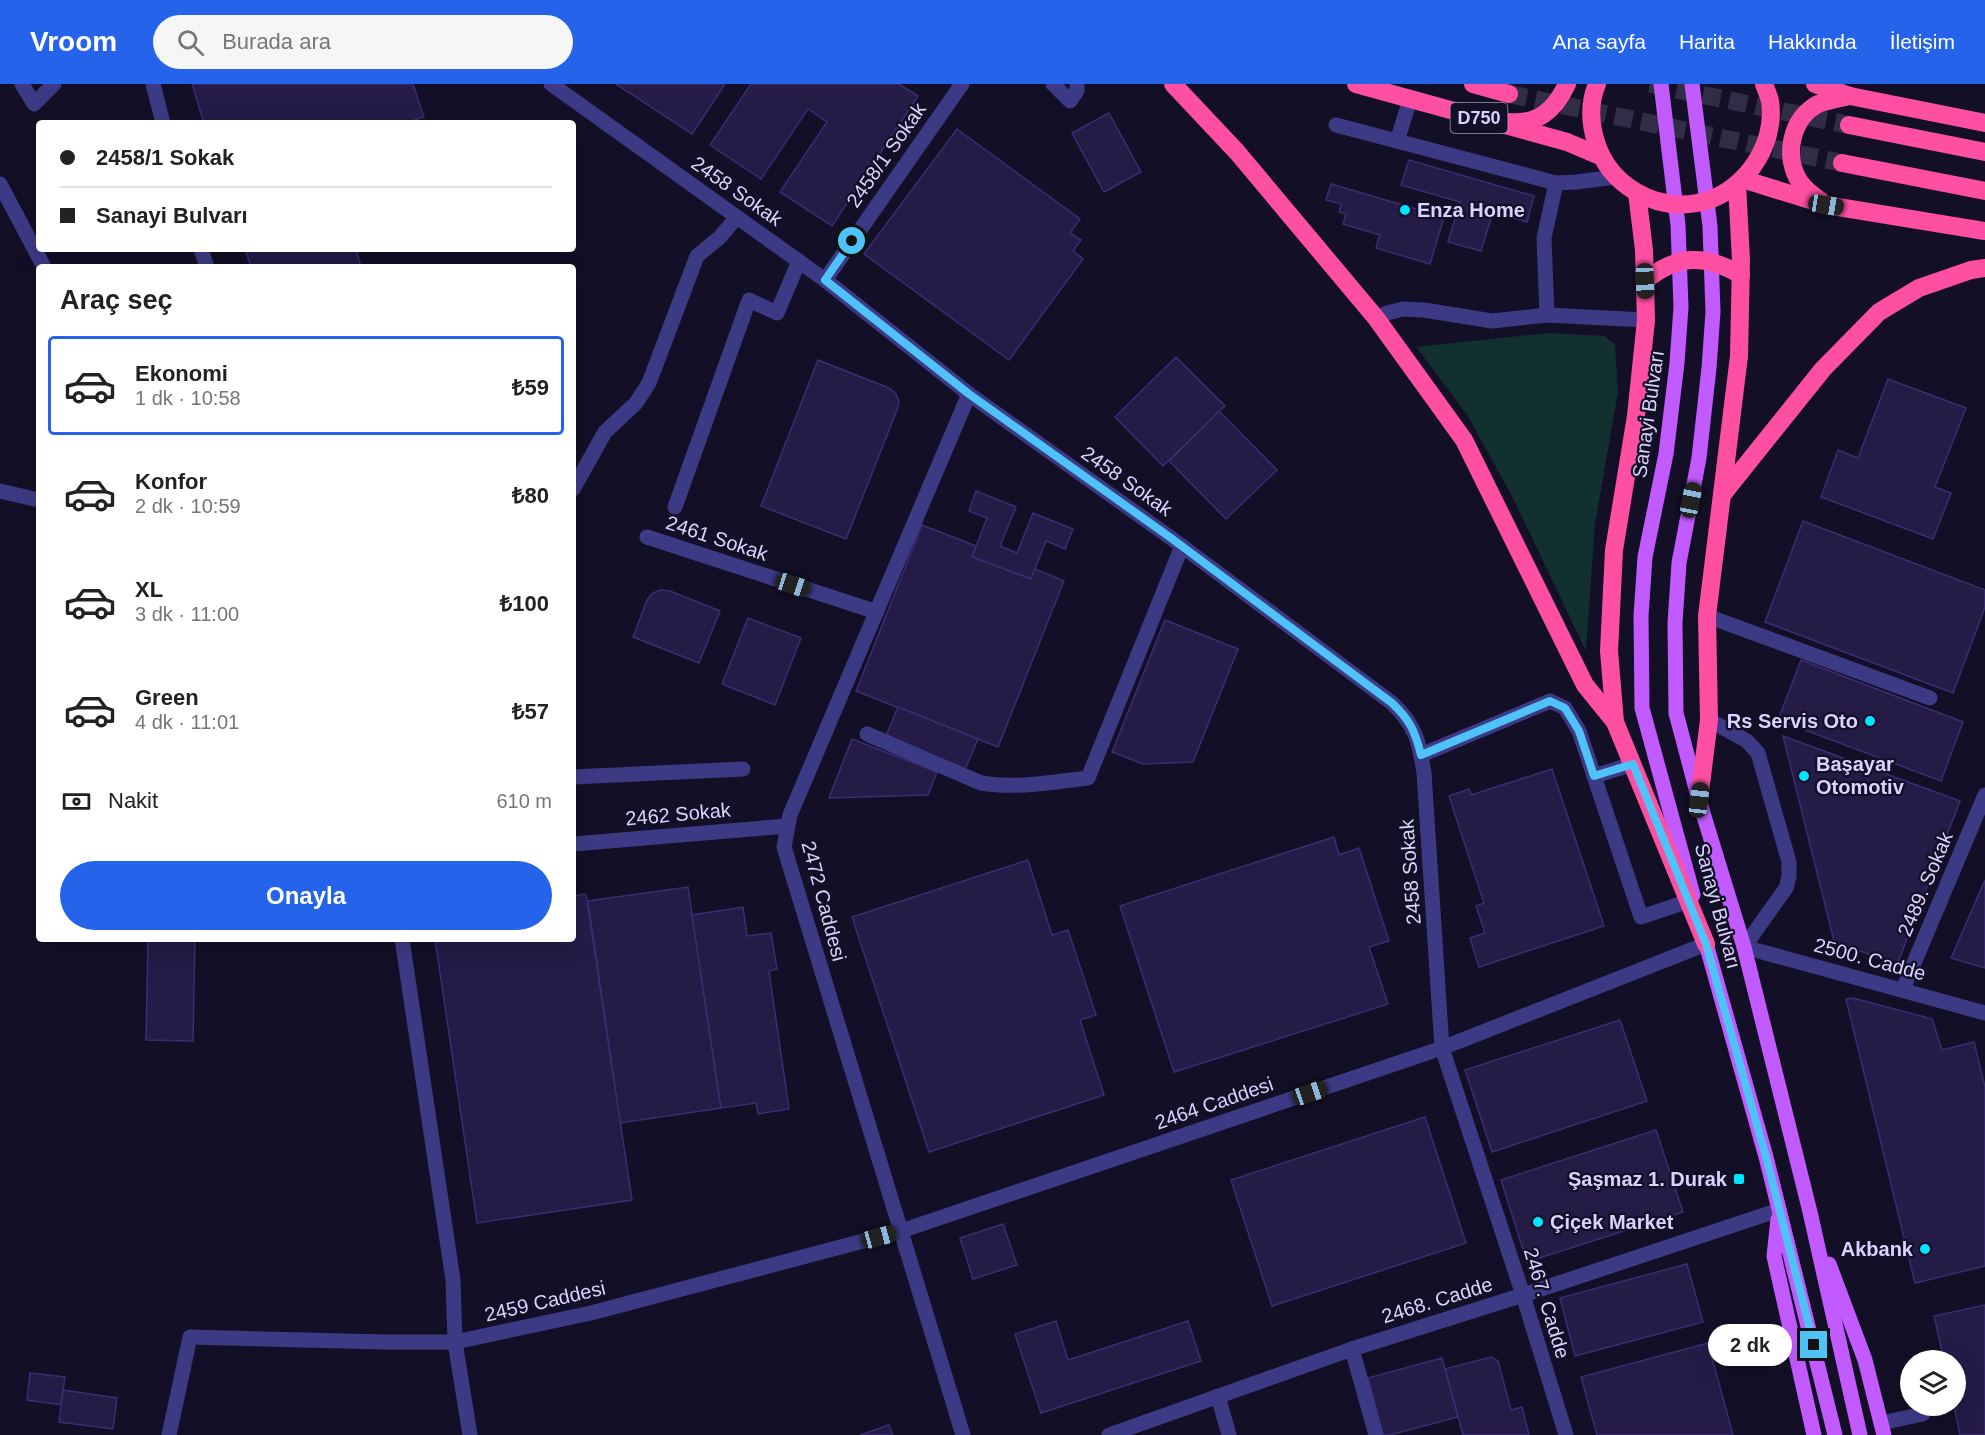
<!DOCTYPE html>
<html lang="tr">
<head>
<meta charset="utf-8">
<style>
	:root { --surface:#fff; --page:#f6f6f6; --text:#222; --muted:#767676; --line:#e0e0e0; --accent:#2563eb }
	body { margin:0; font-family:Helvetica,sans-serif; background:var(--page); color:var(--text); height:100vh; display:flex; flex-direction:column; font-size:22px; white-space:nowrap }
	* { box-sizing:border-box; margin:0 }
	p { font-size:20px; color:var(--muted) }
	.icon { flex:none; width:33px; height:33px; fill:none; stroke:currentColor; stroke-width:2; stroke-linecap:round; stroke-linejoin:round }
	.map { position:relative; flex:1; overflow:hidden }
	.side { position:absolute; left:36px; top:180px; width:540px; height:678px; display:flex; flex-direction:column; background:var(--surface); border-radius:6px; box-shadow:0 6px 24px #0002 }
	.side>* { flex:none }
	.hud { position:absolute; left:36px; top:36px; width:540px; height:132px; border-radius:6px; box-shadow:0 6px 24px #0002; display:grid; align-content:center; height:132px; padding:0 24px; background:var(--surface) }
	.controls { position:absolute; left:1900px; top:1266px; display:grid; gap:12px }
	.controls a { display:grid; place-items:center; width:66px; height:66px; border-radius:50%; background:var(--surface); box-shadow:0 6px 24px #0002; font-size:30px }
	.end { position:absolute; width:27px; height:27px; margin:-14px; border:8px solid #4fc3f7; background:#111; box-shadow:0 0 0 3px #111 }
	.from { border-radius:50% }
	.bubble { position:absolute; height:42px; border-radius:21px; background:var(--surface); box-shadow:0 6px 24px #0002; font-size:20px; font-weight:700; line-height:42px; text-align:center }
	.car { position:absolute; width:18px; height:36px; margin:-18px -9px; border-radius:8px; box-shadow:0 0 4px 2px #0007; background:linear-gradient(#222 24%,#8ab4d8 0 40%,#222 0 76%,#8ab4d8 0 86%,#222 0) }
	.hud b { display:flex; align-items:center; gap:21px; height:57px; font-size:22px }
	.hud b+b { border-top:2px solid var(--line) }
	.hud i { width:15px; height:15px; background:var(--text) }
	ul { padding:0; list-style:none }
	li { display:flex; align-items:center; gap:18px; height:99px; margin:0 12px 9px; padding:0 12px; border:3px solid transparent; border-radius:6px }
	li div { flex:1 }
	li b { display:block; font-size:22px }
	li em { font-style:normal; font-weight:700 }
	li.active { border-color:var(--accent) }
	li>.icon { width:54px; height:54px; stroke-width:1.5 }
	h2 { padding:0 24px; font-size:27px; line-height:72px }
	.pay { display:flex; align-items:center; gap:15px; height:66px; padding:0 24px; font-size:22px }
	.pay p { margin-inline-start:auto }
	.cta { display:flex; gap:12px; margin-top:auto; padding:12px 24px }
	.cta a { flex:1; height:69px; border-radius:36px; background:var(--accent); color:#fff; font-size:24px; font-weight:700; line-height:69px; text-align:center }
	header { display:flex; align-items:center; gap:36px; box-sizing:border-box; height:84px; padding:0 30px; background:var(--accent); color:#fff }
	header strong { font-size:28px }
	nav { display:flex; gap:33px; margin-inline-start:auto; font-size:21px }
	.search { width:420px; height:54px; background:var(--page); display:flex; align-items:center; gap:15px; box-sizing:border-box; padding:0 21px; border-radius:33px; color:var(--muted); font-size:22px }
	.map>svg:first-child { display:block }
	.green { fill:#12302f }
	.building { fill:#241b47; stroke:#3b2d73; stroke-width:1.5 }
	.lines { fill:none; stroke-linecap:round; stroke-linejoin:round }
	.highway-tunnel { stroke:#312d47; stroke-width:18; stroke-dasharray:18 9; stroke-linecap:butt }
	.minor { stroke:#3d3a85; stroke-width:15 }
	.major { stroke:#c25bff; stroke-width:15 }
	.highway { stroke:#ff4fa3; stroke-width:18 }
	.route { stroke:#4fc3f7; stroke-width:8 }
	.poi-dot { fill:#00e5ff; stroke:#130f26; stroke-width:2 }
	.labels { text-anchor:middle; dominant-baseline:central; stroke-width:4.5; stroke-linejoin:round; paint-order:stroke }
	.shield { fill:#130f26; stroke:#9e99be; stroke-width:1.5 }
	.shield-label { font-size:18px; font-weight:bold; fill:#d9d4ff }
	.street-label { font-size:20px; fill:#d9d4ff; stroke:#130f26 }
	.poi-label { font-size:20px; font-weight:bold; fill:#d9d4ff; stroke:#130f26; text-anchor:start }
</style>
</head>
<body>
<header>
<strong>Vroom</strong>
<div class="search"><svg class="icon" aria-label="search" viewBox="0 0 24 24"><circle cx="10" cy="10" r="6"/><path d="M15 15l6 6"/></svg>Burada ara</div>
<nav><a>Ana sayfa</a><a>Harita</a><a>Hakkında</a><a>İletişim</a></nav>
</header>
<div class="map">
<svg width="1985" height="1351" viewBox="0 0 1985 1351">
	<rect width="100%" height="100%" fill="#130f26"/>
	<polygon class="green" points="1548,249 1604,252 1615,260 1618,308 1595,440 1586,567 1514,416 1468,332 1416,263"/>
	<g class="building">
		<polygon points="192,0 413,0 424,33 405,39 204,39"/>
		<polygon points="616,0 725,0 692,50"/>
		<polygon points="751,0 899,0 918,12 832,142 780,108 827,38 808,25 761,95 710,61"/>
		<polygon points="1109,29 1141,88 1104,108 1072,49"/>
		<polygon points="957,45 1080,135 1070,149 1081,156 1073,167 1083,175 1009,276 864,170"/>
		<polygon points="1409,76 1534,112 1527,138 1493,128 1481,167 1448,158 1460,118 1401,101"/>
		<polygon points="1331,100 1444,133 1430,180 1376,164 1380,151 1343,140 1346,130 1339,128 1341,120 1326,116"/>
		<polygon points="245,165 356,165 361,183 251,183"/>
		<polygon points="1176,273 1225,322 1163,382 1115,333"/>
		<polygon points="818,276 889,304 896,310 899,318 897,326 846,455 761,422"/>
		<polygon points="1888,295 1966,324 1935,403 1951,409 1933,455 1821,413 1838,366 1858,374"/>
		<polygon points="1219,327 1277,386 1226,435 1169,377"/>
		<polygon points="976,407 1016,423 1000,462 1017,469 1033,429 1073,445 1065,465 1046,457 1031,495 972,473 987,434 969,427"/>
		<polygon points="1803,437 1985,506 1985,523 1953,609 1765,538"/>
		<polygon points="922,441 976,462 972,473 1031,495 1035,485 1064,497 998,663 856,607"/>
		<polygon points="661,506 670,507 720,527 699,579 633,553 647,516 653,509"/>
		<polygon points="748,534 801,554 775,621 722,600"/>
		<polygon points="1165,536 1238,565 1193,678 1143,680 1112,668"/>
		<polygon points="1801,576 1963,638 1941,697 1778,636"/>
		<polygon points="898,623 978,655 965,686 885,654"/>
		<polygon points="1783,652 1960,717 1897,881 1834,857"/>
		<polygon points="852,655 937,688 928,711 829,714"/>
		<polygon points="1552,685 1604,842 1479,883 1470,854 1485,849 1476,822 1484,819 1449,712 1469,705 1471,711"/>
		<polygon points="1334,753 1339,771 1359,764 1389,857 1369,863 1388,920 1174,988 1120,822"/>
		<polygon points="1028,776 1052,851 1068,846 1096,931 1080,936 1104,1011 929,1068 852,833"/>
		<polygon points="1985,796 1985,884 1951,874"/>
		<polygon points="688,803 721,1024 620,1039 588,817"/>
		<polygon points="586,810 632,1116 477,1139 435,855 573,855 573,812"/>
		<polygon points="743,823 747,852 771,849 777,885 769,887 789,1025 758,1030 756,1019 721,1024 692,831"/>
		<polygon points="148,855 195,855 193,957 146,956"/>
		<polygon points="1853,914 1932,935 1942,966 1974,958 1985,1003 1985,1182 1915,1199 1846,915"/>
		<polygon points="1620,936 1647,1017 1492,1068 1465,986"/>
		<polygon points="1425,1033 1466,1159 1272,1222 1231,1096"/>
		<polygon points="1656,1046 1683,1128 1527,1178 1501,1096"/>
		<polygon points="1003,1140 1017,1181 973,1195 960,1154"/>
		<polygon points="1687,1180 1703,1238 1575,1272 1560,1214"/>
		<polygon points="1985,1221 1985,1351 1960,1351 1954,1322 1956,1322 1956,1276 1944,1276 1934,1232"/>
		<polygon points="1056,1237 1068,1276 1188,1237 1201,1277 1041,1329 1015,1250"/>
		<polygon points="1708,1259 1733,1351 1597,1351 1581,1293"/>
		<polygon points="1491,1273 1498,1277 1511,1326 1522,1323 1529,1351 1463,1351 1445,1285"/>
		<polygon points="1442,1274 1458,1333 1390,1351 1383,1351 1368,1294"/>
		<polygon points="30,1289 65,1293 61,1321 27,1316"/>
		<polygon points="63,1306 117,1314 113,1345 59,1338"/>
		<polygon points="889,1341 893,1351 860,1351"/>
	</g>
	<g class="lines">
		<g class="highway-tunnel">
			<polyline points="1650,0 1849,41"/>
			<polyline points="1509,10 1842,79"/>
		</g>
		<g class="minor">
			<polyline points="22,0 34,20 54,0"/>
			<polyline points="153,0 163,39"/>
			<path d="M 551,0 L 825,196 L 969,310 L 1171,454 L 1392,619 C 1416,642 1419,657 1424,689 L 1442,964 L 1523,1211 L 1566,1351"/>
			<polyline points="1053,0 1070,17 1077,7 1077,0"/>
			<polyline points="1336,41 1556,99 1576,98 1616,93"/>
			<polyline points="1397,57 1410,16"/>
			<polyline points="0,100 44,183"/>
			<polyline points="201,165 207,183"/>
			<polyline points="825,196 962,0"/>
			<polyline points="1547,231 1544,154 1556,99"/>
			<polyline points="1376,234 1387,229 1403,225 1424,226 1492,237 1547,231 1646,236"/>
			<polyline points="573,405 605,348 636,319 649,299 697,172 720,153 737,133"/>
			<polyline points="0,407 39,416"/>
			<polyline points="675,423 749,216 777,229 799,177"/>
			<polyline points="647,453 877,528"/>
			<polyline points="1707,532 1930,614"/>
			<polyline points="1709,636 1747,657 1758,669 1789,778 1789,793 1786,804 1744,863 1985,929"/>
			<path d="M 867,650 L 981,699 C 1016,705 1052,698 1088,694 L 1182,462"/>
			<polyline points="1421,671 1550,617 1565,624 1579,647 1594,692"/>
			<polyline points="1633,680 1594,692 1641,833 1689,817"/>
			<polyline points="573,693 743,685"/>
			<polyline points="573,760 787,742"/>
			<polyline points="402,855 453,1196 455,1258 470,1351"/>
			<polyline points="1903,905 1985,711"/>
			<polyline points="1352,1265 1376,1351"/>
			<polyline points="1218,1312 1229,1351"/>
			<polyline points="1881,1339 1923,1330"/>
			<polyline points="169,1351 190,1253 385,1258 455,1258 591,1229 901,1147 1442,964 1706,860"/>
			<polyline points="963,1351 784,763 790,731 969,310"/>
			<polyline points="1109,1351 1352,1265 1523,1211 1779,1126"/>
		</g>
		<g class="major">
			<polyline points="1661,0 1678,141 1681,223 1677,279 1666,370 1645,473 1641,532 1642,624 1693,811"/>
			<polyline points="1692,0 1710,142 1713,228 1709,284 1699,374 1679,479 1675,539 1676,629 1699,716 1744,863 1810,1128 1860,1351"/>
			<polyline points="1703,849 1766,1073 1835,1351"/>
			<polyline points="1778,1135 1774,1172 1814,1351"/>
			<polyline points="1829,1180 1865,1276 1884,1351"/>
		</g>
		<g class="highway">
			<polyline points="1173,0 1237,68 1376,234 1464,356 1585,601 1615,638"/>
			<polyline points="1356,0 1567,58 1600,72"/>
			<polyline points="1473,0 1509,10"/>
			<path d="M 1597,0 C 1589,19 1590,39 1596,58 C 1609,100 1653,127 1697,119 C 1742,111 1777,63 1770,17 C 1769,12 1766,6 1764,0"/>
			<polyline points="1815,0 1850,12 1985,39"/>
			<path d="M 1508,38 C 1538,41 1555,26 1567,0"/>
			<polyline points="1849,41 1985,68"/>
			<polyline points="1842,79 1985,107"/>
			<polyline points="1742,95 1826,121 1985,147"/>
			<polyline points="1637,109 1644,166 1646,236 1636,332 1614,466 1609,567 1615,638 1706,860"/>
			<path d="M 1821,117 C 1813,111 1805,106 1800,98 C 1783,73 1791,34 1818,20 C 1828,16 1840,14 1850,12"/>
			<path d="M 1645,197 C 1677,170 1705,170 1741,191"/>
			<polyline points="1722,411 1823,285 1879,228 1919,204 1971,186 1985,184"/>
			<polyline points="1699,716 1709,636 1707,532 1739,272 1741,176 1737,101"/>
		</g>
	</g>
	<g class="lines">
		<path class="route" d="M 852,157 L 825,196 L 969,310 L 1171,454 L 1392,619 C 1410,636 1415,647 1421,671 L 1550,617 L 1565,624 L 1579,647 L 1594,692 L 1633,680 L 1706,860 L 1766,1073 L 1814,1261"/>
	</g>
	<g class="poi-dot">
		<circle cx="1405" cy="126" r="6"/>
		<circle cx="1870" cy="637" r="6"/>
		<circle cx="1804" cy="692" r="6"/>
		<rect x="1733" y="1089" width="12" height="12" rx="3"/>
		<circle cx="1538" cy="1138" r="6"/>
		<circle cx="1925" cy="1165" r="6"/>
	</g>
	<g class="labels">
		<rect class="shield" x="1450.5" y="19" width="57" height="30" rx="4.5"/>
		<g class="shield-label">
			<text x="1479" y="34">D750</text>
		</g>
		<g class="street-label">
			<text transform="translate(886 71) rotate(-55)">2458/1 Sokak</text>
			<text transform="translate(737 107) rotate(35)">2458 Sokak</text>
			<text transform="translate(1648 330) rotate(-82)">Sanayi Bulvarı</text>
			<text transform="translate(1127 397) rotate(35)">2458 Sokak</text>
			<text transform="translate(717 454) rotate(18)">2461 Sokak</text>
			<text transform="translate(678 730) rotate(-5)">2462 Sokak</text>
			<text transform="translate(1410 788) rotate(-94)">2458 Sokak</text>
			<text transform="translate(1925 800) rotate(-67)">2489. Sokak</text>
			<text transform="translate(824 817) rotate(75)">2472 Caddesi</text>
			<text transform="translate(1718 822) rotate(75)">Sanayi Bulvarı</text>
			<text transform="translate(1870 875) rotate(15)">2500. Cadde</text>
			<text transform="translate(1214 1019) rotate(-19)">2464 Caddesi</text>
			<text transform="translate(1437 1216) rotate(-17)">2468. Cadde</text>
			<text transform="translate(545 1217) rotate(-13)">2459 Caddesi</text>
			<text transform="translate(1547 1219) rotate(73)">2467. Cadde</text>
		</g>
		<g class="poi-label">
			<text x="1417" y="126">Enza Home</text>
			<text x="1858" y="637" text-anchor="end">Rs Servis Oto</text>
			<text x="1816" y="680">Başayar<tspan x="1816" dy="23">Otomotiv</tspan></text>
			<text x="1727" y="1095" text-anchor="end">Şaşmaz 1. Durak</text>
			<text x="1550" y="1138">Çiçek Market</text>
			<text x="1913" y="1165" text-anchor="end">Akbank</text>
		</g>
	</g>
</svg>
<div class="controls">
<a><svg class="icon" aria-label="layers" viewBox="0 0 24 24"><path d="M12 4l9 5-9 5-9-5zM3 14l9 5 9-5"/></svg></a>
</div>
<i class="end from" style="left:852px;top:157px"></i>
<i class="end" style="left:1814px;top:1261px"></i>
<div class="bubble" style="left:1708px;top:1240px;width:84px">2 dk</div>
<i class="car" style="left:1826px;top:121px;rotate:99deg"></i>
<i class="car" style="left:1645px;top:197px;rotate:178deg"></i>
<i class="car" style="left:1691px;top:416px;rotate:11deg"></i>
<i class="car" style="left:793px;top:501px;rotate:108deg"></i>
<i class="car" style="left:1699px;top:716px;rotate:7deg"></i>
<i class="car" style="left:1310px;top:1009px;rotate:71deg"></i>
<i class="car" style="left:879px;top:1153px;rotate:75deg"></i>
<div class="hud">
<b><i class="from"></i>2458/1 Sokak</b>
<b><i></i>Sanayi Bulvarı</b>
</div>
<section class="side">
<h2>Araç seç</h2>
<ul>
<li class="active"><svg class="icon" aria-label="car" viewBox="0 0 24 24"><path d="M5 17H2v-5l4-1 3-4h7l3 4 3 1v5h-3M9 17h6M6 11h13"/><circle cx="7" cy="17" r="2"/><circle cx="17" cy="17" r="2"/></svg><div><b>Ekonomi</b><p>1 dk · 10:58</p></div><em>₺59</em></li>
<li><svg class="icon" aria-label="car" viewBox="0 0 24 24"><path d="M5 17H2v-5l4-1 3-4h7l3 4 3 1v5h-3M9 17h6M6 11h13"/><circle cx="7" cy="17" r="2"/><circle cx="17" cy="17" r="2"/></svg><div><b>Konfor</b><p>2 dk · 10:59</p></div><em>₺80</em></li>
<li><svg class="icon" aria-label="car" viewBox="0 0 24 24"><path d="M5 17H2v-5l4-1 3-4h7l3 4 3 1v5h-3M9 17h6M6 11h13"/><circle cx="7" cy="17" r="2"/><circle cx="17" cy="17" r="2"/></svg><div><b>XL</b><p>3 dk · 11:00</p></div><em>₺100</em></li>
<li><svg class="icon" aria-label="car" viewBox="0 0 24 24"><path d="M5 17H2v-5l4-1 3-4h7l3 4 3 1v5h-3M9 17h6M6 11h13"/><circle cx="7" cy="17" r="2"/><circle cx="17" cy="17" r="2"/></svg><div><b>Green</b><p>4 dk · 11:01</p></div><em>₺57</em></li>
</ul>
<div class="pay"><svg class="icon" aria-label="cash" viewBox="0 0 24 24"><path d="M3 7h18v10H3z"/><circle cx="12" cy="12" r="2"/></svg>Nakit<p>610 m</p></div>
<div class="cta"><a>Onayla</a></div>
</section>
</div>
</body>
</html>
